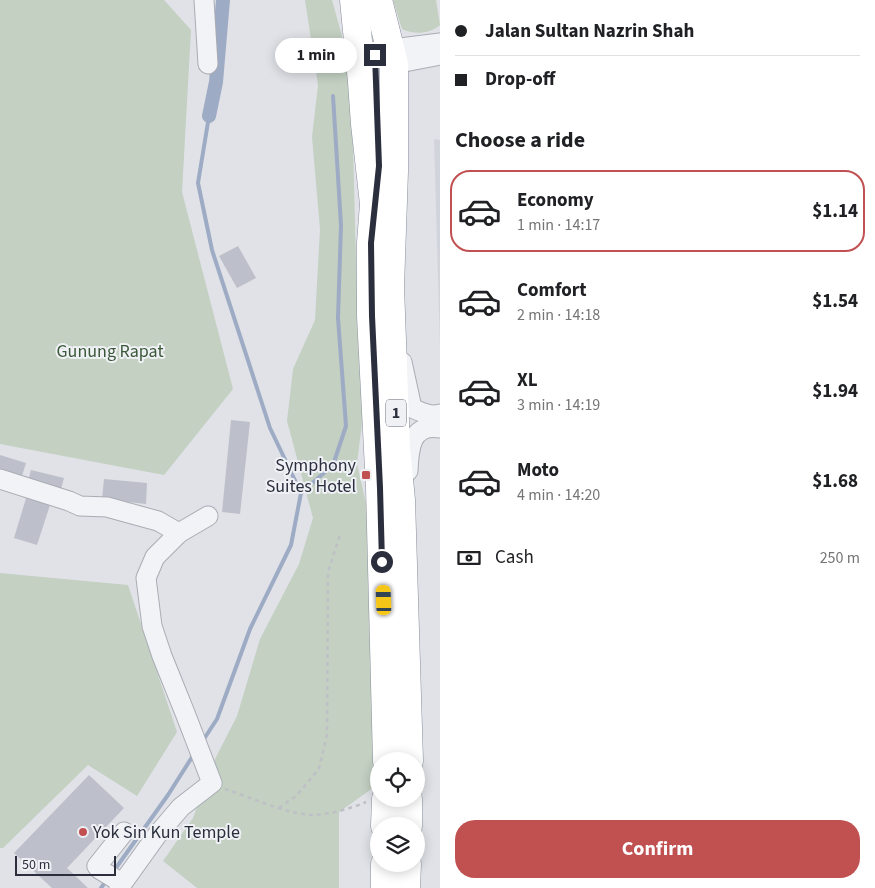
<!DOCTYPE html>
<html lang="en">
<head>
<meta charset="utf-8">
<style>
	:root { --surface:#fff; --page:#f2f2f2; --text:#202124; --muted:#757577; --line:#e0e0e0; --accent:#c15051 }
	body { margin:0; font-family:"Source Sans 3",sans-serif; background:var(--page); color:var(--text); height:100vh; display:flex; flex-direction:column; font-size:19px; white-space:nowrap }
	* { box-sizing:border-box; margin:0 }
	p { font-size:16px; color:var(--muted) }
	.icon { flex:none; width:28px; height:28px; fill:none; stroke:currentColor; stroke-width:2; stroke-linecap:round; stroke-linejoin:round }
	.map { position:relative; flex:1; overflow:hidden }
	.sheet { display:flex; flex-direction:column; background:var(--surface); width:435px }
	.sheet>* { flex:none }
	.guide { display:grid; align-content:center; height:110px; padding:0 15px; background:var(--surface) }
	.buttons { position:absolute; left:370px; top:752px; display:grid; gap:10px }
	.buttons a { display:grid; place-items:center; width:55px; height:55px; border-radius:50%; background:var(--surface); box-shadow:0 2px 12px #0003; font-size:25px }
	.scale { position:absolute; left:15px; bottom:12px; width:101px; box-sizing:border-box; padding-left:5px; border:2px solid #2a2e3d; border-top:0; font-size:14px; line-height:18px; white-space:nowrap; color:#2a2e3d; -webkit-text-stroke:4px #eff1f5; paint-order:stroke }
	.end { position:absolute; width:22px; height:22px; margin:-11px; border:6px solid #2a2e3d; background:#fff; box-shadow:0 0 0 2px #fff }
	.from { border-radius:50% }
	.bubble { position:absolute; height:35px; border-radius:18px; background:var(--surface); box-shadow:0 2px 12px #0003; font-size:16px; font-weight:700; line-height:35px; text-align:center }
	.car { position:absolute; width:15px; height:30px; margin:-15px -8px; border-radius:6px; box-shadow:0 0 4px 1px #0007; background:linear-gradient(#f5c518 24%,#345 0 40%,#f5c518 0 76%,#345 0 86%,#f5c518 0) }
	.guide b { display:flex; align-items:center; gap:18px; height:48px; font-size:19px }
	.guide b+b { border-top:1px solid var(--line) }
	.guide i { width:12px; height:12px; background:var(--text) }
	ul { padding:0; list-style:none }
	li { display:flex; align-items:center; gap:15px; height:82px; margin:0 10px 8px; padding:0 5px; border:2px solid transparent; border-radius:20px }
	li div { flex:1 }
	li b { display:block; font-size:19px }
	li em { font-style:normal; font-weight:700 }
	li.active { border-color:var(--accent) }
	li>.icon { width:45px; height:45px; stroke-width:1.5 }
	h2 { padding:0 15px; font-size:22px; line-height:60px }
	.pay { display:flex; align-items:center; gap:12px; height:55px; padding:0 15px; font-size:19px }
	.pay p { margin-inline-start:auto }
	.primary-button { display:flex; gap:10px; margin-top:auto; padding:10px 15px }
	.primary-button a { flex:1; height:58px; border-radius:20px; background:var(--accent); color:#fff; font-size:20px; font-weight:700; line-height:58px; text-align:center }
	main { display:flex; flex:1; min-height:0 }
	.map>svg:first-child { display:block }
	.built { fill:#d2d4dc }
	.green { fill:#c3d0c2 }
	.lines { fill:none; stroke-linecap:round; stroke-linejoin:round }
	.stream { stroke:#9eabc4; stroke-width:4 }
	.canal { stroke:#9eabc4; stroke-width:14 }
	.building { fill:#bdc0ca }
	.minor-casing { stroke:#a9acb4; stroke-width:21 }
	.highway-casing { stroke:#888e9d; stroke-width:29 }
	.path { stroke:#bec0c6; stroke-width:2.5; stroke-dasharray:4 4; stroke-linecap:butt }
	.minor { stroke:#f2f3f6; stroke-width:19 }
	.highway { stroke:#fff; stroke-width:28 }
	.route { stroke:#2a2e3d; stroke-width:6 }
	.poi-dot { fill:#c15051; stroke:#eff1f5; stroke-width:2 }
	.labels { text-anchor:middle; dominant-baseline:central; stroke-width:4; stroke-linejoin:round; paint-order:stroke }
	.shield { fill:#eff1f5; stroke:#656874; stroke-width:1 }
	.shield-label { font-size:16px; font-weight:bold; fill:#2a2e3d }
	.park-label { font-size:18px; fill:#3a5738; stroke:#eff1f5 }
	.poi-label { font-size:18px; fill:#2a2e3d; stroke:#eff1f5; text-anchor:end }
</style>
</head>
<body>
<main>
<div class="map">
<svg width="440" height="888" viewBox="0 0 440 888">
	<rect width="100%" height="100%" fill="#e0e2e7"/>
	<polygon class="built" points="434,139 440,140 440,348"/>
	<g class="green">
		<polygon points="0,0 164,0 191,30 182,192 233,389 164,475 0,444"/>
		<polygon points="305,0 332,0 351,69 357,300 363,414 357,464 367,508 376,675 373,788 339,812 339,888 197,888 163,861 193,818 214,761 237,716 260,639 299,564 313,518 287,421 293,369 315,320 320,229 312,137 318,85"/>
		<path d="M 393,0 L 436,0 L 440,25 C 430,34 414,35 402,29 Z"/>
		<polygon points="0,573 128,585 177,732 137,796 88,765 3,848 0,848"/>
	</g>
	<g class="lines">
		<g class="stream">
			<polyline points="301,493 333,465 346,426 338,318 341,225 333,96"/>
			<polyline points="202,742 217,719 250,629 291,545 301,493 270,428 212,250 198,183 209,116"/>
			<polyline points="113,872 168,795 194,754"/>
			<polyline points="101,888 107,880"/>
		</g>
		<polyline class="canal" points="209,116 216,82 223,0"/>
	</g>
	<g class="building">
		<polygon points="238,246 256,278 237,288 219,256"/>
		<polygon points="231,420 250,422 240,514 222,512"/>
		<polygon points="0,455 26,463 21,479 0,472"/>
		<polygon points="31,470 64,478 60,493 27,485"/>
		<polygon points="104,479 147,483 146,504 102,499"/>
		<polygon points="27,495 51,502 37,545 14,538"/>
		<polygon points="89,775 124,808 67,868 88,888 52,888 14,853"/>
	</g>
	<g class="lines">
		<g class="minor-casing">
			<g id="minor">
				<polyline points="204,0 208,64"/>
				<polyline points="392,49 440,43"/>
				<polyline points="394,64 440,55"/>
				<path d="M 402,362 L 412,408 C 421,412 430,417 440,414"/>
				<path d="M 408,471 C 409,449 410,424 440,428"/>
				<polyline points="0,479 69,501 80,506 107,507 158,521 179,533"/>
				<polyline points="122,883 99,869 97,866 124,832"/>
				<polyline points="119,888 157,835 181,807 212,783 185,713 162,656 152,626 146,578 155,557 179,533 208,516"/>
			</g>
		</g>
		<g class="highway-casing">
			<g id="highway">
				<polyline points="354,0 362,82 365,124 374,204 371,243 371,316 380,488 387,761"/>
				<polyline points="378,0 394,64 394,171 390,287 396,448 401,500 409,761"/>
				<polyline points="385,826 386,799"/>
				<polyline points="408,826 408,799"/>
				<polyline points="385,864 385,888"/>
				<polyline points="406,888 407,864"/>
			</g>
		</g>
		<g class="path">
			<path d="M 225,789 C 250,797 284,813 310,815 C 328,815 350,809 366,802"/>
			<polyline points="279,808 296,796 319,769 327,734 328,572 340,535"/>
		</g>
		<use href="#minor" class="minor"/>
		<use href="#highway" class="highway"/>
	</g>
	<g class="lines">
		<polyline class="route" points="375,55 379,166 371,243 372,316 380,488 382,562"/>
	</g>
	<g class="poi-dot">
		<rect x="361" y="470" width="10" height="10" rx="2.5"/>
		<circle cx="83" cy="832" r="5"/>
	</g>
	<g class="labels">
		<rect class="shield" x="386" y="399.5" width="20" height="27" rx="4"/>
		<g class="shield-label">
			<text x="396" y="413">1</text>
		</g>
		<g class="park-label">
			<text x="110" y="351">Gunung Rapat</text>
		</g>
		<g class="poi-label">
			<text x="356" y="465">Symphony<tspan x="356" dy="21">Suites Hotel</tspan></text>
			<text x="93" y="832" text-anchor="start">Yok Sin Kun Temple</text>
		</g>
	</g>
</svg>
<div class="buttons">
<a><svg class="icon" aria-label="locate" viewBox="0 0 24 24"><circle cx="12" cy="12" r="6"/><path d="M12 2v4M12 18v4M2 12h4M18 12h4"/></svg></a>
<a><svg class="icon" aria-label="layers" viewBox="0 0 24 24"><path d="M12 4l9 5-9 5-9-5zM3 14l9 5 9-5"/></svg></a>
</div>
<div class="scale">50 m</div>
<i class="end from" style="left:382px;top:562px"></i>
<i class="end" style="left:375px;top:55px"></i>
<div class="bubble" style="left:275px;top:38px;width:82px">1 min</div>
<i class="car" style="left:384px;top:600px;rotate:358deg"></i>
</div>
<section class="sheet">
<div class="guide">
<b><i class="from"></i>Jalan Sultan Nazrin Shah</b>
<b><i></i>Drop-off</b>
</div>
<h2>Choose a ride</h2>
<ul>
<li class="active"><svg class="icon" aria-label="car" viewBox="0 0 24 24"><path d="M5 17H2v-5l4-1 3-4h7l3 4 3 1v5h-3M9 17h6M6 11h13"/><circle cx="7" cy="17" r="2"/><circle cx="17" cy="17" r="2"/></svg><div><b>Economy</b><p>1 min · 14:17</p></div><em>$1.14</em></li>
<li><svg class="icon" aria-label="car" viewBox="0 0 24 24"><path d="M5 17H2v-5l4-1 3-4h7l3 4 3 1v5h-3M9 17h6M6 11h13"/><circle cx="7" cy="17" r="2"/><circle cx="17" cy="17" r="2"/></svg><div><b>Comfort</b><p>2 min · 14:18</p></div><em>$1.54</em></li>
<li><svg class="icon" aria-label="car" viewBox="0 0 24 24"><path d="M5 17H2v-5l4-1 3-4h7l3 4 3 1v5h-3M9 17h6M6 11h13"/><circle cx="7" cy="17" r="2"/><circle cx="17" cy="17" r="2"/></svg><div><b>XL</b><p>3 min · 14:19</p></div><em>$1.94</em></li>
<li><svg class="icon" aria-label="car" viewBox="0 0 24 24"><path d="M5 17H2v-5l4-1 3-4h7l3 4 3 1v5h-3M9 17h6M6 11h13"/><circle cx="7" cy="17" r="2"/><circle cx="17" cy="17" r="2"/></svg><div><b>Moto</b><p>4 min · 14:20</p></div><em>$1.68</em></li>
</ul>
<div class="pay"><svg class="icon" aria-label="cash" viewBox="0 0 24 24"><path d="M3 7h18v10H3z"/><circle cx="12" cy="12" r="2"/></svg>Cash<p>250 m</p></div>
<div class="primary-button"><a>Confirm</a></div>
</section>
</main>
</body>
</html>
